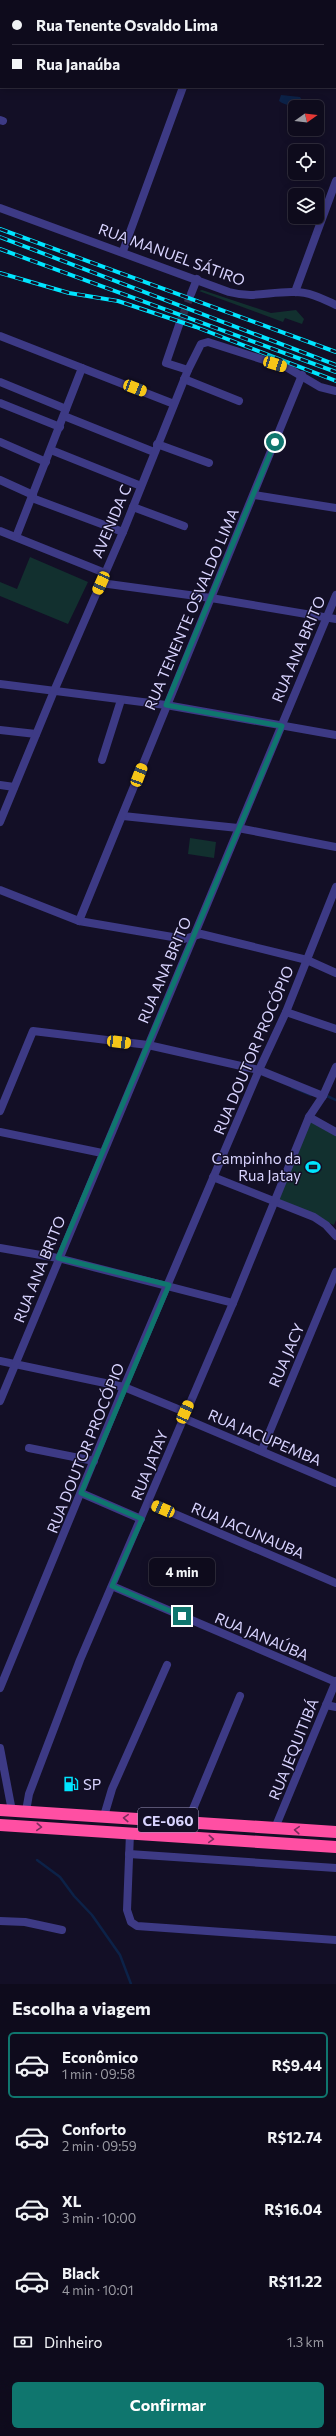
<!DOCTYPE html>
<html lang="pt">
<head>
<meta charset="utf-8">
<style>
	:root { --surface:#0e0b1c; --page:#171425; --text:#f1f3f6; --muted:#9b9ba3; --line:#2e2b3b; --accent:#0f766e }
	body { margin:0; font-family:Commissioner,sans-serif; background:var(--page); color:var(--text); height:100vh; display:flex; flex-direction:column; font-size:15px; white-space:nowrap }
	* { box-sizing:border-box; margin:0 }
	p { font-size:13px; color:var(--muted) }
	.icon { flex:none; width:22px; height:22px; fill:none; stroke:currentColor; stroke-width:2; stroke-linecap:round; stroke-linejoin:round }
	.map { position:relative; height:1984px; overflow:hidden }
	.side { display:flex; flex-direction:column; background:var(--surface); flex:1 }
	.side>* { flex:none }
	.top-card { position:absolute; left:0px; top:0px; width:336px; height:88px; box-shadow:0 2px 10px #0003,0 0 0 1px var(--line); display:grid; align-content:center; height:88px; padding:0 12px; background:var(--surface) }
	.needle { width:26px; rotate:76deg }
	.fabs { position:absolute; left:288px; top:100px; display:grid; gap:8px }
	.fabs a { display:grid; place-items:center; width:36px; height:36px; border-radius:6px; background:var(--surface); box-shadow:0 2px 10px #0003,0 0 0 1px var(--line); font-size:20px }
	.end { position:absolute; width:18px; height:18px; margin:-9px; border:5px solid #0f766e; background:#fff; box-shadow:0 0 0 2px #fff }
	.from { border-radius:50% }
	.bubble { position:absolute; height:28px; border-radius:6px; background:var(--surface); box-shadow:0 2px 10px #0003,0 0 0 1px var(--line); font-size:13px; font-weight:700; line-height:28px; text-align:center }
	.car { position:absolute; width:12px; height:24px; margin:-12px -6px; border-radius:5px; box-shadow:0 0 3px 1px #0007; background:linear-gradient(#f5c518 24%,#345 0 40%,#f5c518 0 76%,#345 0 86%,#f5c518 0) }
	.top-card b { display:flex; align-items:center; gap:14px; height:38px; font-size:15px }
	.top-card b+b { border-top:1px solid var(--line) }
	.top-card i { width:10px; height:10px; background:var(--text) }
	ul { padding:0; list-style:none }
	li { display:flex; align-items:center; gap:12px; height:66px; margin:0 8px 6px; padding:0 4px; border:2px solid transparent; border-radius:6px }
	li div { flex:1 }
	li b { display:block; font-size:15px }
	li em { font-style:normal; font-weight:700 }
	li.selected { border-color:var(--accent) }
	li>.icon { width:36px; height:36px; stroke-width:1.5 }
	h2 { padding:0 12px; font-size:18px; line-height:48px }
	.pay { display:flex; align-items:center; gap:10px; height:44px; padding:0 12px; font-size:15px }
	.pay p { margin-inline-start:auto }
	.button { display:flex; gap:8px; margin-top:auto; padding:8px 12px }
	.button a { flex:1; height:46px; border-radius:6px; background:var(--accent); color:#fff; font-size:16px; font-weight:700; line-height:46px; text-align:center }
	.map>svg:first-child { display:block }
	.green { fill:#12302f }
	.water { fill:#0c2248 }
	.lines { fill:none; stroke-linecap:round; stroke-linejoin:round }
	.stream { stroke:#0c2248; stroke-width:2.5 }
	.minor-tunnel { stroke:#312d47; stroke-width:8; stroke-dasharray:8 4; stroke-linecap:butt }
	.minor { stroke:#3d3a85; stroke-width:8 }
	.highway { stroke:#ff4fa3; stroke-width:12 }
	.rail-casing { stroke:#00e5ff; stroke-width:4 }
	.rail { stroke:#130f26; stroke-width:2.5; stroke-dasharray:8; stroke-linecap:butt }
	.oneway { stroke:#7d2c5e }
	.route { stroke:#0f766e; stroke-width:5 }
	.labels { text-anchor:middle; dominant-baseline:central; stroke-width:3; stroke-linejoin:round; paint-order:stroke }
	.shield { fill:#130f26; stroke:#9e99be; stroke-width:1 }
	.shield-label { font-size:14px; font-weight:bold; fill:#d9d4ff }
	.street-label { font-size:15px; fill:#d9d4ff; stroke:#130f26 }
	.poi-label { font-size:15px; fill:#d9d4ff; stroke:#130f26; text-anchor:end }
</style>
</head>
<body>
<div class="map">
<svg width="336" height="1984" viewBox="0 0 336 1984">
	<rect width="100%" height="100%" fill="#130f26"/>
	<g class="green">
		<polygon points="202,290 271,313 296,310 304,319 302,324 285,318 283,322 199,291"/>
		<polygon points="30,557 88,582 68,624 0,596 0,582 17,589"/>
		<polygon points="190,838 216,842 214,858 188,854"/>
		<polygon points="311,1119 336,1135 336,1220 334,1225 276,1200"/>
	</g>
	<path class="water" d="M 281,95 L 300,97 L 305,105 L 304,107 C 295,107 286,106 279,101 Z"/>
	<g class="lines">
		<g class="stream">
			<polyline points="292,1087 311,1095"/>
			<polyline points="327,1096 336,1100"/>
			<polyline points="37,1860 60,1877 74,1896 92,1915 120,1955 131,1984"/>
		</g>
		<polyline class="minor-tunnel" points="179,325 191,294"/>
		<g class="minor">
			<polyline points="235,0 238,1"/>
			<polyline points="84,1 85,0"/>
			<polyline points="215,1 215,0"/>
			<polyline points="335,37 336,37"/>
			<polyline points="0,45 1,45"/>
			<polyline points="0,120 3,121"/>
			<path d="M 0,208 L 229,292 C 255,299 269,291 295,292 C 310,292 323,299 336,305"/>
			<polyline points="123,251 183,87"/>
			<polyline points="295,292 336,181"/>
			<polyline points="191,294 197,279"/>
			<polyline points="179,325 166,363 188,370"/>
			<polyline points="0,336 174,404"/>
			<polyline points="184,379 239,401"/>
			<polyline points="0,382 66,409"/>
			<polyline points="0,403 60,427"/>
			<polyline points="64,416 154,452"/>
			<polyline points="0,442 46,462"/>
			<polyline points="157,444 209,463"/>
			<polyline points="51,450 141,486"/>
			<polyline points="0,480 33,495"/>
			<polyline points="254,495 336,508"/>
			<polyline points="32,498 123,532"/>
			<polyline points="133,507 184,526"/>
			<polyline points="0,531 105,573"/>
			<polyline points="16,537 82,368"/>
			<polyline points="101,583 211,598 336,619"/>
			<polyline points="0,684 166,705 336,735"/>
			<polyline points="0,730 36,734"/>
			<polyline points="102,760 121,700"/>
			<polyline points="0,785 14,787"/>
			<polyline points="123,816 238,828 336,847"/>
			<polyline points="0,822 54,691 123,532 188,370 201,344 208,342 286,367 320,387 336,391"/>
			<polyline points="0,890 79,921 184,939 201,934 307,960 336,973"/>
			<polyline points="79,921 302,375"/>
			<polyline points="286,1012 336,1029"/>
			<polyline points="0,1111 33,1031 148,1045 259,1070 323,1096"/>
			<polyline points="309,1117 336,1132"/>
			<polyline points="0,1132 102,1153"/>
			<polyline points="213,1177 314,1217 326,1225 336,1236"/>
			<polyline points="0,1248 58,1258 233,1303"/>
			<polyline points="0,1361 124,1387 185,1412"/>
			<polyline points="0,1401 336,595"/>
			<polyline points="183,1418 336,1483"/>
			<polyline points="29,1448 94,1461"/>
			<polyline points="262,1450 336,1272"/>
			<polyline points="81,1493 141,1519"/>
			<polyline points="149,1503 336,1583"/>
			<polyline points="112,1586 336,1682"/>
			<polyline points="0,1688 124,1387 259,1070 286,1012 336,887"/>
			<polyline points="326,1705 336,1707"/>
			<polyline points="0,1748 12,1811"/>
			<polyline points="26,1811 29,1794 80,1660 233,1303 309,1117 323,1096 336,1067"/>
			<polyline points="104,1816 112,1789 167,1665"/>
			<polyline points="188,1821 240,1696"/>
			<polyline points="275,1828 336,1681"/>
			<polyline points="130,1833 127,1910 131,1922 137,1926 336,1940"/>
			<polyline points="129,1854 336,1868"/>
			<polyline points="0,1921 25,1922 62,1930"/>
		</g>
		<g class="highway">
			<polyline points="0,1810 336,1832"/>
			<polyline points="0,1825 336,1847"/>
		</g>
		<g class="rail-casing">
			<g id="rail">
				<polyline points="0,229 336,352"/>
				<polyline points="0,237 336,365"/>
				<polyline points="0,249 336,372"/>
				<polyline points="0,273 69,293 118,301 196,327 336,381"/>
			</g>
		</g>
		<use href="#rail" class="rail"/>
	</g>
	<defs><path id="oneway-chevron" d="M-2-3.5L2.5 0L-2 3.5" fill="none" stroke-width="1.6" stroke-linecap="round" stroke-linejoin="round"/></defs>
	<g class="oneway">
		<use href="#oneway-chevron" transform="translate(126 1818) rotate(-177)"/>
		<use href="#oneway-chevron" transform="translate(39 1827) rotate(4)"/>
		<use href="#oneway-chevron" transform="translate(297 1830) rotate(-176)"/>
		<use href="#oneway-chevron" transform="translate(211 1839) rotate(4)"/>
	</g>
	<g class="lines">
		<polyline class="route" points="182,1616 112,1586 142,1519 81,1493 169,1285 58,1258 282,726 166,705 275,442"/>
	</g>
	<defs>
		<g id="stadium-bare" transform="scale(1.2)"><path d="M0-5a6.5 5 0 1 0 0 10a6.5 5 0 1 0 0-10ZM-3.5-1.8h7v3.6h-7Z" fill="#00e5ff" stroke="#130f26" stroke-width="2.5" paint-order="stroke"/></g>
		<g id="fuel-bare" transform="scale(1.2)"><path d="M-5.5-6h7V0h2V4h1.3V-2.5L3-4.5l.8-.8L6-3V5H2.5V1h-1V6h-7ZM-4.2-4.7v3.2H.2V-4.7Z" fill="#00e5ff" stroke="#130f26" stroke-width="2.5" paint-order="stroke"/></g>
	</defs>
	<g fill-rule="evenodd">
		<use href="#stadium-bare" x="313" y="1167"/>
		<use href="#fuel-bare" x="71" y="1784"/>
	</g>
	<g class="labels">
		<rect class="shield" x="138" y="1808" width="60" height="24" rx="3"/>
		<g class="shield-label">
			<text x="168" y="1820">CE-060</text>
		</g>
		<g class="street-label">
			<text transform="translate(172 254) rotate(20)">RUA MANUEL SÁTIRO</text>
			<text transform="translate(111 521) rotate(-67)">AVENIDA C</text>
			<text transform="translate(191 609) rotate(-67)">RUA TENENTE OSVALDO LIMA</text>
			<text transform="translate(298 649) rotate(-67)">RUA ANA BRITO</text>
			<text transform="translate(164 970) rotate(-67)">RUA ANA BRITO</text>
			<text transform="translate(253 1050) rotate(-67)">RUA DOUTOR PROCÓPIO</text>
			<text transform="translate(39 1269) rotate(-68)">RUA ANA BRITO</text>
			<text transform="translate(286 1355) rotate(-67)">RUA JACY</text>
			<text transform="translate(265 1437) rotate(23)">RUA JACUPEMBA</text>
			<text transform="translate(85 1448) rotate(-68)">RUA DOUTOR PROCÓPIO</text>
			<text transform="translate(149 1465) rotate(-68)">RUA JATAY</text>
			<text transform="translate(248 1530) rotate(23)">RUA JACUNAUBA</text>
			<text transform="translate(262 1636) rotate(23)">RUA JANAÚBA</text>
			<text transform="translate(293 1749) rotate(-68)">RUA JEQUITIBÁ</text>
		</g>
		<g class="poi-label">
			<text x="301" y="1158">Campinho da<tspan x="301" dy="17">Rua Jatay</tspan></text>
			<text x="83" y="1784" text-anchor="start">SP</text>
		</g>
	</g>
</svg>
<div class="fabs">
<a><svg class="needle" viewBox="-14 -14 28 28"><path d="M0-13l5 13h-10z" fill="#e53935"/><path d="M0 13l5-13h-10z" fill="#9b9ba3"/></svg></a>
<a><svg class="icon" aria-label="locate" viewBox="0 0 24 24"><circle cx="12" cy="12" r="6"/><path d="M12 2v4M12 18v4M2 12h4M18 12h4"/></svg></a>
<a><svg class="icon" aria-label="layers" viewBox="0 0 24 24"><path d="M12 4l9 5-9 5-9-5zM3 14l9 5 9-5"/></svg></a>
</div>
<i class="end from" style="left:275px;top:442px"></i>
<i class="end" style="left:182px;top:1616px"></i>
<div class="bubble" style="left:149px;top:1558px;width:66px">4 min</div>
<i class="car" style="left:275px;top:364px;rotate:107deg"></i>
<i class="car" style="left:135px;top:388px;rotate:111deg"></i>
<i class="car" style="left:101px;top:583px;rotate:204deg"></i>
<i class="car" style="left:139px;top:775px;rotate:21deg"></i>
<i class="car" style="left:119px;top:1042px;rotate:97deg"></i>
<i class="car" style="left:185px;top:1412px;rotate:24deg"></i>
<i class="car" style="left:163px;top:1509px;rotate:293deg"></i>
<div class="top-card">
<b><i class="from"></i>Rua Tenente Osvaldo Lima</b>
<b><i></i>Rua Janaúba</b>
</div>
</div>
<section class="side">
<h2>Escolha a viagem</h2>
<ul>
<li class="selected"><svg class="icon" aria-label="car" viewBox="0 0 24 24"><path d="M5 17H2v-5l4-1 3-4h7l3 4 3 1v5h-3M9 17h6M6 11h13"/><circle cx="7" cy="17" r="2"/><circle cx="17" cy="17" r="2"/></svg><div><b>Econômico</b><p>1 min · 09:58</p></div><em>R$9.44</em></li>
<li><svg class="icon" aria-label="car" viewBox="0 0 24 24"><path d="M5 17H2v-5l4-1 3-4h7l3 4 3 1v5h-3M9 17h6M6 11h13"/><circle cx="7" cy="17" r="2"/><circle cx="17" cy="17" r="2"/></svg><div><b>Conforto</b><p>2 min · 09:59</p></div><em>R$12.74</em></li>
<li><svg class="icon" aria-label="car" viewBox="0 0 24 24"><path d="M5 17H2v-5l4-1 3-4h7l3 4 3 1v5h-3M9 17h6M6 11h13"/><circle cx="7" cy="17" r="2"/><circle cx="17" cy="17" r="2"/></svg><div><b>XL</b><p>3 min · 10:00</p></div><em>R$16.04</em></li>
<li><svg class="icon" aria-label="car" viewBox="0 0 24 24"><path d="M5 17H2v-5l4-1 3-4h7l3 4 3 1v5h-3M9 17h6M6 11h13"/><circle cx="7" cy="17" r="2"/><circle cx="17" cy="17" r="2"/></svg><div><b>Black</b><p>4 min · 10:01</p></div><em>R$11.22</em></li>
</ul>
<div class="pay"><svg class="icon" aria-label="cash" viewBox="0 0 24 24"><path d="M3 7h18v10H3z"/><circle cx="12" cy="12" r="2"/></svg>Dinheiro<p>1.3 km</p></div>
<div class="button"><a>Confirmar</a></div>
</section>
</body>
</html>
